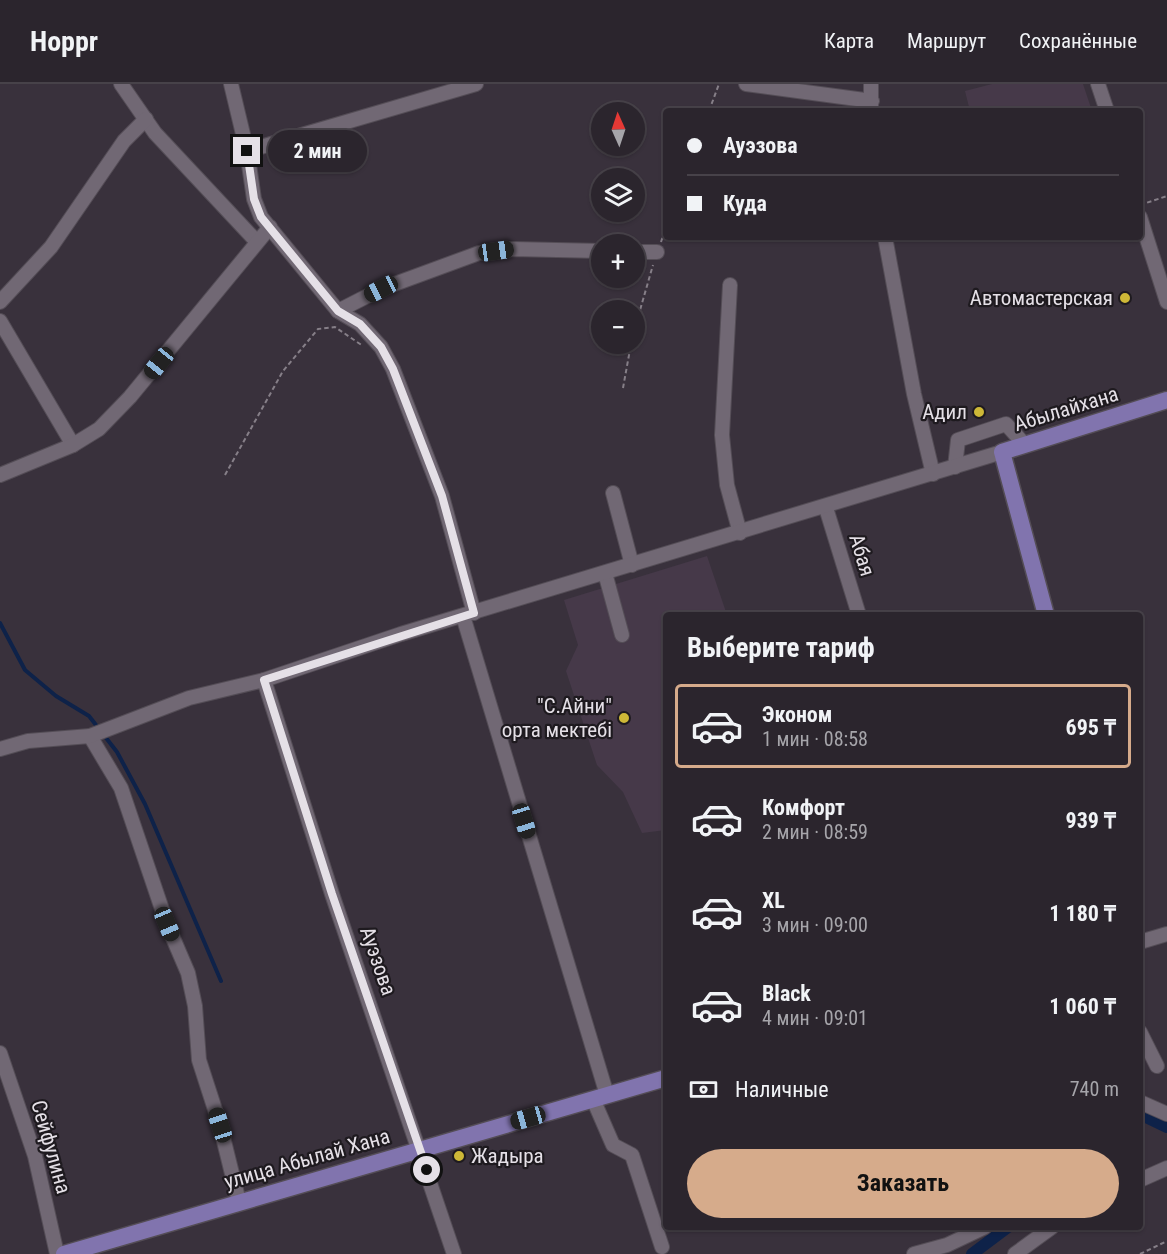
<!DOCTYPE html>
<html lang="ru">
<head>
<meta charset="utf-8">
<style>
	:root { --surface:#2b252d; --page:#373139; --text:#f1f3f6; --muted:#a6a5aa; --line:#474249; --accent:#d6ab8b }
	body { margin:0; font-family:"Roboto Condensed",sans-serif; background:var(--page); color:var(--text); height:100vh; display:flex; flex-direction:column; font-size:22px; white-space:nowrap }
	* { box-sizing:border-box; margin:0 }
	p { font-size:20px; color:var(--muted) }
	.icon { flex:none; width:33px; height:33px; fill:none; stroke:currentColor; stroke-width:2; stroke-linecap:round; stroke-linejoin:round }
	.map { position:relative; flex:1; overflow:hidden }
	.details { position:absolute; left:663px; top:528px; width:480px; height:618px; display:flex; flex-direction:column; background:var(--surface); border-radius:6px; box-shadow:0 2px 4px #0004,0 0 0 2px var(--line) }
	.details>* { flex:none }
	.top-card { position:absolute; left:663px; top:24px; width:480px; height:132px; border-radius:6px; box-shadow:0 2px 4px #0004,0 0 0 2px var(--line); display:grid; align-content:center; height:132px; padding:0 24px; background:var(--surface) }
	.needle { width:39px; rotate:357deg }
	.buttons { position:absolute; left:591px; top:18px; display:grid; gap:12px }
	.buttons a { display:grid; place-items:center; width:54px; height:54px; border-radius:50%; background:var(--surface); box-shadow:0 2px 4px #0004,0 0 0 2px var(--line); font-size:30px }
	.end { position:absolute; width:27px; height:27px; margin:-14px; border:8px solid #e5e0e7; background:#111; box-shadow:0 0 0 3px #111 }
	.from { border-radius:50% }
	.bubble { position:absolute; height:42px; border-radius:21px; background:var(--surface); box-shadow:0 2px 4px #0004,0 0 0 2px var(--line); font-size:20px; font-weight:700; line-height:42px; text-align:center }
	.car { position:absolute; width:18px; height:36px; margin:-18px -9px; border-radius:8px; box-shadow:0 0 4px 2px #0007; background:linear-gradient(#222 24%,#8ab4d8 0 40%,#222 0 76%,#8ab4d8 0 86%,#222 0) }
	.top-card b { display:flex; align-items:center; gap:21px; height:57px; font-size:22px }
	.top-card b+b { border-top:2px solid var(--line) }
	.top-card i { width:15px; height:15px; background:var(--text) }
	ul { padding:0; list-style:none }
	li { display:flex; align-items:center; gap:18px; height:84px; margin:0 12px 9px; padding:0 12px; border:3px solid transparent; border-radius:6px }
	li div { flex:1 }
	li b { display:block; font-size:22px }
	li em { font-style:normal; font-weight:700 }
	li.active { border-color:var(--accent) }
	li>.icon { width:54px; height:54px; stroke-width:1.5 }
	h2 { padding:0 24px; font-size:27px; line-height:72px }
	.pay { display:flex; align-items:center; gap:15px; height:66px; padding:0 24px; font-size:22px }
	.pay p { margin-inline-start:auto }
	.primary-button { display:flex; gap:12px; margin-top:auto; padding:12px 24px }
	.primary-button a { flex:1; height:69px; border-radius:36px; background:var(--accent); color:#111; font-size:24px; font-weight:700; line-height:69px; text-align:center }
	header { display:flex; align-items:center; gap:36px; box-sizing:border-box; height:84px; padding:0 30px; background:var(--surface); border-bottom:2px solid var(--line) }
	header strong { font-size:28px }
	nav { display:flex; gap:33px; margin-inline-start:auto; font-size:21px }
	.map>svg:first-child { display:block }
	.built { fill:#463949 }
	.lines { fill:none; stroke-linecap:round; stroke-linejoin:round }
	.stream { stroke:#0e2249; stroke-width:4 }
	.canal { stroke:#0e2249; stroke-width:12 }
	.minor-casing { stroke:#544d56; stroke-width:16 }
	.major-casing { stroke:#544d56; stroke-width:19 }
	.path { stroke:#867f88; stroke-width:2; stroke-dasharray:4.5 3; stroke-linecap:butt }
	.minor { stroke:#716874; stroke-width:14 }
	.major { stroke:#8174ae; stroke-width:16 }
	.route { stroke:#e5e0e7; stroke-width:8 }
	.poi-dot { fill:#ceb837; stroke:#1e1a1f; stroke-width:2 }
	.labels { text-anchor:middle; dominant-baseline:central; stroke-width:4.5; stroke-linejoin:round; paint-order:stroke }
	.poi-label { font-size:21px; fill:#e5e0e7; stroke:#1e1a1f; text-anchor:end }
	.street-label { font-size:21px; fill:#e5e0e7; stroke:#1e1a1f }
</style>
</head>
<body>
<header>
<strong>Hoppr</strong>
<nav><a>Карта</a><a>Маршрут</a><a>Сохранённые</a></nav>
</header>
<div class="map">
<svg width="1167" height="1170" viewBox="0 0 1167 1170">
	<rect width="100%" height="100%" fill="#39313c"/>
	<g class="built">
		<polygon points="992,0 1083,0 1092,27 970,27 965,7"/>
		<polygon points="707,472 727,531 666,531 666,746 642,749 623,708 597,681 566,587 578,561 564,516"/>
	</g>
	<g class="lines">
		<polyline class="stream" points="0,539 25,586 56,612 89,632 117,668 145,720 221,897"/>
		<g class="canal">
			<polyline points="1140,1030 1167,1043"/>
			<polyline points="972,1170 1008,1143"/>
		</g>
		<g class="minor-casing">
			<g id="minor">
				<polyline points="121,0 155,49 257,158"/>
				<polyline points="231,0 247,67 254,115 261,133 338,227 360,240 381,263 393,285 442,412 474,529"/>
				<polyline points="746,0 872,17"/>
				<polyline points="871,0 871,27"/>
				<polyline points="1098,0 1107,27"/>
				<polyline points="247,67 476,0"/>
				<polyline points="1140,133 1167,218"/>
				<polyline points="885,153 914,310 933,390"/>
				<polyline points="634,168 657,168"/>
				<polyline points="730,201 722,351 727,401 740,449"/>
				<polyline points="0,218 51,163 124,57 146,35"/>
				<polyline points="338,227 381,205 479,169 512,165 602,167"/>
				<polyline points="0,237 73,361"/>
				<polyline points="955,383 958,356 1006,340 1025,361"/>
				<polyline points="0,391 73,361 99,345 130,313 270,143"/>
				<polyline points="613,409 632,481"/>
				<polyline points="826,424 859,531"/>
				<polyline points="605,489 622,551"/>
				<polyline points="463,532 607,1011"/>
				<polyline points="264,596 332,810 454,1170"/>
				<polyline points="90,652 121,704 167,840 188,889 195,922 199,976 220,1041 239,1118"/>
				<polyline points="0,665 28,657 90,652 189,614 264,596 401,550 1002,368"/>
				<polyline points="1140,858 1167,850"/>
				<polyline points="1140,948 1157,982"/>
				<polyline points="0,969 35,1072 57,1170"/>
				<polyline points="593,1015 613,1061 632,1071 662,1163"/>
				<polyline points="1140,1018 1167,1030"/>
				<polyline points="1140,1096 1167,1084"/>
				<polyline points="914,1170 947,1161 985,1143"/>
				<polyline points="1015,1170 1052,1143"/>
			</g>
		</g>
		<g class="major-casing">
			<g id="major">
				<polyline points="1046,531 1002,368 1167,316"/>
				<polyline points="64,1170 666,994"/>
			</g>
		</g>
		<g class="path">
			<polyline points="709,27 719,0"/>
			<polyline points="1140,121 1167,112"/>
			<polyline points="661,158 666,143"/>
			<polyline points="634,247 653,181"/>
			<polyline points="623,304 631,260"/>
			<polyline points="225,391 283,287 318,245 335,243 363,262"/>
			<polyline points="1140,1170 1167,1157"/>
		</g>
		<use href="#minor" class="minor"/>
		<use href="#major" class="major"/>
	</g>
	<g class="lines">
		<polyline class="route" points="247,67 254,115 261,133 338,227 360,240 381,263 393,285 442,412 474,529 264,596 332,810 427,1086"/>
	</g>
	<g class="poi-dot">
		<circle cx="1125" cy="214" r="6"/>
		<circle cx="979" cy="328" r="6"/>
		<circle cx="624" cy="634" r="6"/>
		<circle cx="459" cy="1072" r="6"/>
	</g>
	<g class="labels">
		<g class="poi-label">
			<text x="1113" y="214">Автомастерская</text>
			<text x="967" y="328">Адил</text>
			<text x="612" y="622">"С.Айни"<tspan x="612" dy="24">орта мектебі</tspan></text>
			<text x="471" y="1072" text-anchor="start">Жадыра</text>
		</g>
		<g class="street-label">
			<text transform="translate(1066 325) rotate(-17)">Абылайхана</text>
			<text transform="translate(862 471) rotate(73)">Абая</text>
			<text transform="translate(378 877) rotate(71)">Ауэзова</text>
			<text transform="translate(51 1063) rotate(74)">Сейфулина</text>
			<text transform="translate(307 1075) rotate(-16)">улица Абылай Хана</text>
		</g>
	</g>
</svg>
<div class="buttons">
<a><svg class="needle" viewBox="-14 -14 28 28"><path d="M0-13l5 13h-10z" fill="#e53935"/><path d="M0 13l5-13h-10z" fill="#a6a5aa"/></svg></a>
<a><svg class="icon" aria-label="layers" viewBox="0 0 24 24"><path d="M12 4l9 5-9 5-9-5zM3 14l9 5 9-5"/></svg></a>
<a>+</a>
<a>−</a>
</div>
<i class="end from" style="left:427px;top:1086px"></i>
<i class="end" style="left:247px;top:67px"></i>
<div class="bubble" style="left:268px;top:46px;width:99px">2 мин</div>
<i class="car" style="left:496px;top:167px;rotate:82deg"></i>
<i class="car" style="left:381px;top:205px;rotate:243deg"></i>
<i class="car" style="left:159px;top:279px;rotate:219deg"></i>
<i class="car" style="left:524px;top:737px;rotate:163deg"></i>
<i class="car" style="left:167px;top:840px;rotate:157deg"></i>
<i class="car" style="left:528px;top:1034px;rotate:254deg"></i>
<i class="car" style="left:220px;top:1041px;rotate:342deg"></i>
<div class="top-card">
<b><i class="from"></i>Ауэзова</b>
<b><i></i>Куда</b>
</div>
<section class="details">
<h2>Выберите тариф</h2>
<ul>
<li class="active"><svg class="icon" aria-label="car" viewBox="0 0 24 24"><path d="M5 17H2v-5l4-1 3-4h7l3 4 3 1v5h-3M9 17h6M6 11h13"/><circle cx="7" cy="17" r="2"/><circle cx="17" cy="17" r="2"/></svg><div><b>Эконом</b><p>1 мин · 08:58</p></div><em>695 ₸</em></li>
<li><svg class="icon" aria-label="car" viewBox="0 0 24 24"><path d="M5 17H2v-5l4-1 3-4h7l3 4 3 1v5h-3M9 17h6M6 11h13"/><circle cx="7" cy="17" r="2"/><circle cx="17" cy="17" r="2"/></svg><div><b>Комфорт</b><p>2 мин · 08:59</p></div><em>939 ₸</em></li>
<li><svg class="icon" aria-label="car" viewBox="0 0 24 24"><path d="M5 17H2v-5l4-1 3-4h7l3 4 3 1v5h-3M9 17h6M6 11h13"/><circle cx="7" cy="17" r="2"/><circle cx="17" cy="17" r="2"/></svg><div><b>XL</b><p>3 мин · 09:00</p></div><em>1 180 ₸</em></li>
<li><svg class="icon" aria-label="car" viewBox="0 0 24 24"><path d="M5 17H2v-5l4-1 3-4h7l3 4 3 1v5h-3M9 17h6M6 11h13"/><circle cx="7" cy="17" r="2"/><circle cx="17" cy="17" r="2"/></svg><div><b>Black</b><p>4 мин · 09:01</p></div><em>1 060 ₸</em></li>
</ul>
<div class="pay"><svg class="icon" aria-label="cash" viewBox="0 0 24 24"><path d="M3 7h18v10H3z"/><circle cx="12" cy="12" r="2"/></svg>Наличные<p>740 m</p></div>
<div class="primary-button"><a>Заказать</a></div>
</section>
</div>
</body>
</html>
